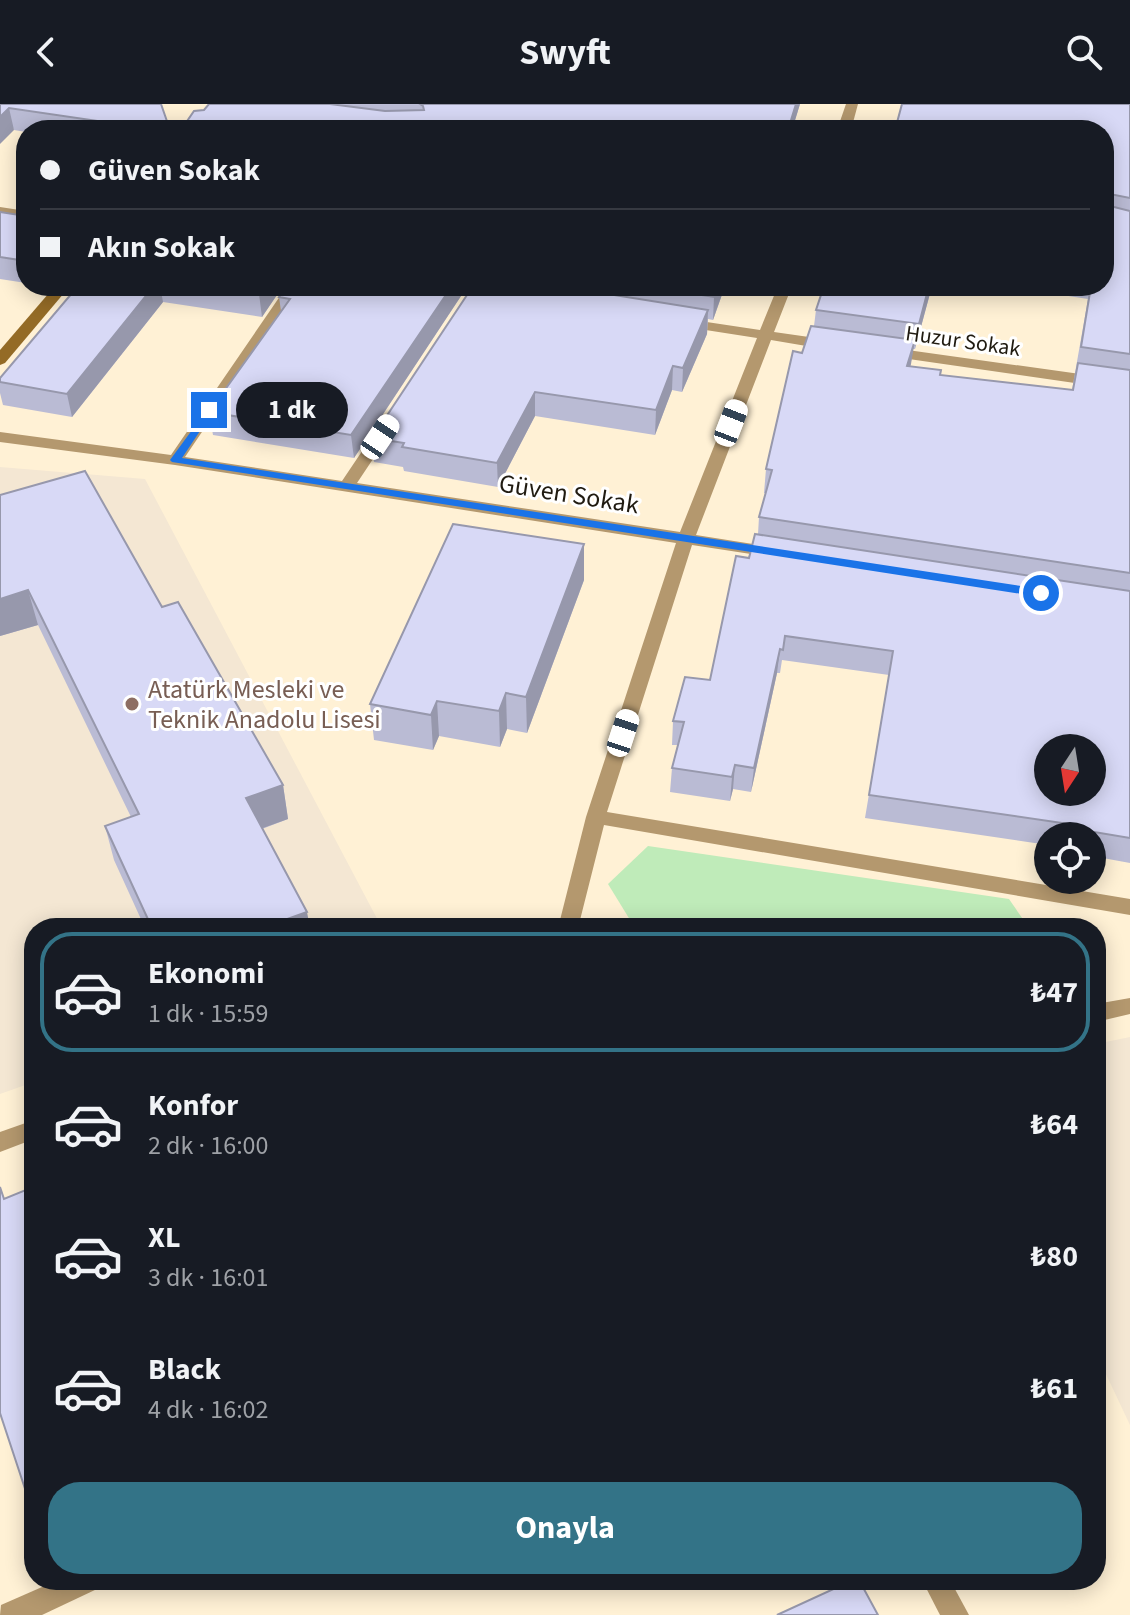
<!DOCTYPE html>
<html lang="tr">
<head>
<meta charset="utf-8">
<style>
	:root { --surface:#171b24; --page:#20242c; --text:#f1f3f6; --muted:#9ea1a6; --line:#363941; --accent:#337387 }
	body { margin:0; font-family:"Source Sans 3",sans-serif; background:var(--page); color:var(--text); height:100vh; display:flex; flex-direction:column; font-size:30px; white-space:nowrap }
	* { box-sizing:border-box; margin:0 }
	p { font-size:26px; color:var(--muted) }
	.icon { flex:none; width:44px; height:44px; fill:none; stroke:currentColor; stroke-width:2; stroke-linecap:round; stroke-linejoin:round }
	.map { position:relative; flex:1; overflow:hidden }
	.sheet { position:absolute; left:24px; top:814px; width:1082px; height:672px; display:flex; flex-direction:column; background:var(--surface); border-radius:32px; box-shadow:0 4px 20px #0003 }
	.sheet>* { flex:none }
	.banner { position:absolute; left:16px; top:16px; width:1098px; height:176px; border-radius:32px; box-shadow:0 4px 20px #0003; display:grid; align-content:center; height:176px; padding:0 24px; background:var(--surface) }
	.needle { width:52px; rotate:192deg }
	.controls { position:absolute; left:1034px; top:630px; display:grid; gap:16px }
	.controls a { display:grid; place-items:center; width:72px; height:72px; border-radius:50%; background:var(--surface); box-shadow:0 4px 20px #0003; font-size:40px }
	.end { position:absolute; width:36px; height:36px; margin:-18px; border:10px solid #1a73e8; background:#fff; box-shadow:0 0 0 4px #fff }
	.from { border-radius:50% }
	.bubble { position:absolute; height:56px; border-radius:28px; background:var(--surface); box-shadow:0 4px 20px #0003; font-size:26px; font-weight:700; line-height:56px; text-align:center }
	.car { position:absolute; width:24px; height:48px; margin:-24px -12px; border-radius:10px; box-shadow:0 0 6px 2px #0007; background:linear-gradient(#fff 24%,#345 0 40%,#fff 0 76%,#345 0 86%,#fff 0) }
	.banner b { display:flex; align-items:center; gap:28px; height:76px; font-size:30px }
	.banner b+b { border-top:2px solid var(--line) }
	.banner i { width:20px; height:20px; background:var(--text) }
	ul { padding:14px 0 0; list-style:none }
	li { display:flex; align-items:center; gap:24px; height:120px; margin:0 16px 12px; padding:0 8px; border:4px solid transparent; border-radius:32px }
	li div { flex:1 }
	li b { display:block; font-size:30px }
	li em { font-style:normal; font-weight:700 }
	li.active { border-color:var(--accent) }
	li>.icon { width:72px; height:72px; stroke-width:1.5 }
	.cta { display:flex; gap:16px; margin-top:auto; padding:16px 24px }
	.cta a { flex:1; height:92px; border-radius:32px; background:var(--accent); color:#fff; font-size:32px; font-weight:700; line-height:92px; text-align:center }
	header { display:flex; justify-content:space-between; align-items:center; height:104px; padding:0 24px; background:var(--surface); font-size:36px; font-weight:700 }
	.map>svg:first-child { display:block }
	.education { fill:#f4e7d3 }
	.green { fill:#bfebb9 }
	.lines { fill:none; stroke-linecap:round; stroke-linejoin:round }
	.street { fill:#b4986e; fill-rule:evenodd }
	.secondary { fill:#946b26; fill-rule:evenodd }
	.wall { fill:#babbd4 }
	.shaded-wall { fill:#9798ac }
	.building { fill:#d8d9f6; stroke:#9798ac; stroke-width:2; fill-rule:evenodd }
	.route { fill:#1a73e8 }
	.education-dot { fill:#8d6e63; stroke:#fff; stroke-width:3 }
	.labels { text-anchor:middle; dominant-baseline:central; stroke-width:6; stroke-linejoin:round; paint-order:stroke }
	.far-street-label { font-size:22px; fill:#201b11; stroke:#fff }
	.street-label { font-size:26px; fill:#201b11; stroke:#fff }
	.education-label { font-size:26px; fill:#785e54; stroke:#fff; text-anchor:start }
</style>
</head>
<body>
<header><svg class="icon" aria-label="back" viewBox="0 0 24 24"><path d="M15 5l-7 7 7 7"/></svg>Swyft<svg class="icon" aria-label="search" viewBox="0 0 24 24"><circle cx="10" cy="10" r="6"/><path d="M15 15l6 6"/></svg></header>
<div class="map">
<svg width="1130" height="1511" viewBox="0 0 1130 1511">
	<rect width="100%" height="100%" fill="#fff1d5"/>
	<g class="education">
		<polygon points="0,363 145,375 382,824 34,824 34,978 0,990"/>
		<polygon points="1130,933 1130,1321 1096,1249 1096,940"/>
	</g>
	<polygon class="green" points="648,742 1009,795 1029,824 635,824 608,780"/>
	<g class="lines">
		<g class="street">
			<polygon points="846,0 858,0 851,26 837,26"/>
			<polygon points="0,103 26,107 26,115 0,111"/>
			<polygon points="287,182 301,182 185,353 342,377 381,319 387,317 395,322 357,379 680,428 757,234 680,222 673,218 680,214 760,226 778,182 792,182 774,228 830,236 838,241 830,246 771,236 696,431 778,444 787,449 778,454 692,441 607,708 1130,795 1130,811 604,721 578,824 558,824 586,713 676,439 175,361 0,338 0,328 171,351"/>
			<path d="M 452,182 L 488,182 L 505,188 C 494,196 462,190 452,182 Z"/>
			<polygon points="886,243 1130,277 1130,287 881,251 881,245"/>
			<polygon points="1130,894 1130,910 1096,918 1096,900"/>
			<polygon points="34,1016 34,1035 0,1048 0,1028"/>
			<polygon points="58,1476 101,1476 97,1485 42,1511 0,1511 1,1501"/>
			<polygon points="922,1476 950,1476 969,1511 940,1511"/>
		</g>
		<polygon class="secondary" points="55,182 70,182 5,259 0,261 0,246"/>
	</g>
	<g class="wall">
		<polygon points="0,0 170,26 26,26 26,28 14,26"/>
		<polygon points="209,0 800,0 792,26 181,26 204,6"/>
		<polygon points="1130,0 1130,759 1092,752 1092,732 1048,732 1048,741 865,714 889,571 782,556 780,569 777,569 751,688 733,685 730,697 670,688 672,664 678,641 672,641 673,617 710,576 758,430 759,413 766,389 764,389 766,365 802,249 814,222 816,206 932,182 915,245 913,245 910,263 940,271 1072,286 1088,195 1003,182 1104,182 1104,26"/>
		<polygon points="0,108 26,112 26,179 0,175"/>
		<polygon points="70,182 283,182 262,213 163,198 72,313 3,301 0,289 0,274 74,186 71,186"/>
		<polygon points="287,182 463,182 463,189 354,354 213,331 209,308 281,207 279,193"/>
		<polygon points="473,182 725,182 713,216 708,215 707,230 682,288 672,286 655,331 535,312 498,383 404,367 403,363 374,358 372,334"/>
		<polygon points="0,391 162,503 283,681 288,715 262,725 310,824 145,824 114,756 105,722 131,713 38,521 0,532"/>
		<polygon points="584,440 584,476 527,629 507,625 500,643 439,632 433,646 374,636 370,600"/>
	</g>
	<g class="shaded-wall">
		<polygon points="796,0 800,0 792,26 788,26"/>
		<polygon points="9,4 14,26 0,40 0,13"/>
		<polygon points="154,182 160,182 163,198 72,313 67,290"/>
		<polygon points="265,182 283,182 262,213 259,190"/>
		<polygon points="452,182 463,182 463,189 354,354 351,331"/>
		<polygon points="718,182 725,182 713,216 714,193"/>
		<polygon points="929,182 932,182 915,245 919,220"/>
		<polygon points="708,206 707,230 682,288 683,264"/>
		<polygon points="915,236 911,260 904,286 907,262"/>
		<polygon points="673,262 672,286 655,331 656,306"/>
		<polygon points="535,288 535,312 498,383 497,359"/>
		<polygon points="584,440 584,476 527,629 526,593"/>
		<polygon points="28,486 38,521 0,532 0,495"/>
		<polygon points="780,545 777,569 751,688 754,664"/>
		<polygon points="506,589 507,625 500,643 499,607"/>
		<polygon points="437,597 439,632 433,646 431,611"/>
		<polygon points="735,661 733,685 730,697 732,673"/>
		<polygon points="283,681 288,715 252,728 246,694"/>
		<polygon points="307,808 310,824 262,824"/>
		<polygon points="621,1476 637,1476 620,1484"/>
	</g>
	<g class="building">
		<polygon points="0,0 161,0 170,26 159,26 9,4 0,13"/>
		<polygon points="209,0 330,0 385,7 424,6 423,2 420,0 796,0 788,26 181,26 194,7 204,6"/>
		<polygon points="902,0 1130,0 1130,94 1110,90 1106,93 1106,101 1130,107 1130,250 1081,243 1091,182 1104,182 1104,26 895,26"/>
		<polygon points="0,108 26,112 26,157 0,153"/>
		<polygon points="78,182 154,182 67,290 0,278 0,274"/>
		<polygon points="206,182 265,182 259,190"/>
		<polygon points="287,182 452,182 351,331 209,308 290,195 279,193"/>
		<polygon points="473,182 558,182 708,206 683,264 673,262 656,306 535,288 497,359 402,343 404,339 372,334"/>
		<polygon points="643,182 718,182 714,193"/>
		<polygon points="824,182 929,182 919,220 816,206"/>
		<polygon points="811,222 915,236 907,262 941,266 940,271 1073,286 1078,259 1130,266 1130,469 759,413 772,366 766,365 793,247 802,249"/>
		<polygon points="85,367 162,503 178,498 283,681 246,694 307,808 262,824 152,824 105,722 139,710 28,486 0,495 0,391"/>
		<polygon points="453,420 584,440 526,593 506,589 499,607 437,597 431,611 370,600"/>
		<path d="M 755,430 L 1130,487 L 1130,734 L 1082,726 L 1083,722 L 869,691 L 893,547 L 785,532 L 783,546 L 780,545 L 754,664 L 735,661 L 732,673 L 672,664 L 684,618 L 673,617 L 685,573 L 710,576 L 736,452 L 749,454 ZM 1048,644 L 1092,644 L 1092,688 L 1048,688 Z"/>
		<polygon points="0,1083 4,1095 33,1083 34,1087 34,1412 0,1309"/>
		<polygon points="853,1476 859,1476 878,1511 777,1511"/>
	</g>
	<polygon class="route" points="209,303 214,306 182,354 1041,485 1047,489 1041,493 172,358 170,356"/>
	<circle class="education-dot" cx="132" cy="600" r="8"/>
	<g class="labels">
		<g class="far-street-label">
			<text transform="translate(963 237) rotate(8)">Huzur Sokak</text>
		</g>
		<g class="street-label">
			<text transform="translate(569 390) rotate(9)">Güven Sokak</text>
		</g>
		<g class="education-label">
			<text x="148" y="585">Atatürk Mesleki ve<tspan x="148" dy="30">Teknik Anadolu Lisesi</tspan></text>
		</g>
	</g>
</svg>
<div class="controls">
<a><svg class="needle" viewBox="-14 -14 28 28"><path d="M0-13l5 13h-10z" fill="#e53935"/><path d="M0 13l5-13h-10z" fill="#9ea1a6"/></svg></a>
<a><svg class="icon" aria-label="locate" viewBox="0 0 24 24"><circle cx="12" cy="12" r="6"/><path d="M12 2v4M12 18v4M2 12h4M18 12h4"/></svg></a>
</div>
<i class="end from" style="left:1041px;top:489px"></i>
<i class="end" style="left:209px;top:306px"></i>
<div class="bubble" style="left:236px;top:278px;width:112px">1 dk</div>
<i class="car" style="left:731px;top:319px;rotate:21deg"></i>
<i class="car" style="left:380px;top:333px;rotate:34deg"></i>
<i class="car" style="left:623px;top:629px;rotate:18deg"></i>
<div class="banner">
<b><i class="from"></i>Güven Sokak</b>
<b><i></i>Akın Sokak</b>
</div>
<section class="sheet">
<ul>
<li class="active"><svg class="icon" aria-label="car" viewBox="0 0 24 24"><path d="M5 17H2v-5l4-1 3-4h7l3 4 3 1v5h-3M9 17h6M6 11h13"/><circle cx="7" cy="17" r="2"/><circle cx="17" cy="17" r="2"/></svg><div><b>Ekonomi</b><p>1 dk · 15:59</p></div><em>₺47</em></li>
<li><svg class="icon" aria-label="car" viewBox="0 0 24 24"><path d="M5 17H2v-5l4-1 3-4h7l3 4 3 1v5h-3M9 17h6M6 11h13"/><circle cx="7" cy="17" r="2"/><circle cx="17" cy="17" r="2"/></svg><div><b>Konfor</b><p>2 dk · 16:00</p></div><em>₺64</em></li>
<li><svg class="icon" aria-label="car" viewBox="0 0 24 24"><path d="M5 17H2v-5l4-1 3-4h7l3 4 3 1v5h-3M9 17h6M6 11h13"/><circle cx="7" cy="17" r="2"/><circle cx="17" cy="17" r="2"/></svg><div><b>XL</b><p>3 dk · 16:01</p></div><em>₺80</em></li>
<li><svg class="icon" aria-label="car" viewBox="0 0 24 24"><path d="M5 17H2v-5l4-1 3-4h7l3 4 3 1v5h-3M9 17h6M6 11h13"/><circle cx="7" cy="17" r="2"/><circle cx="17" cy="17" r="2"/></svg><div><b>Black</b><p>4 dk · 16:02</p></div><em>₺61</em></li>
</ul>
<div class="cta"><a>Onayla</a></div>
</section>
</div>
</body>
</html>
